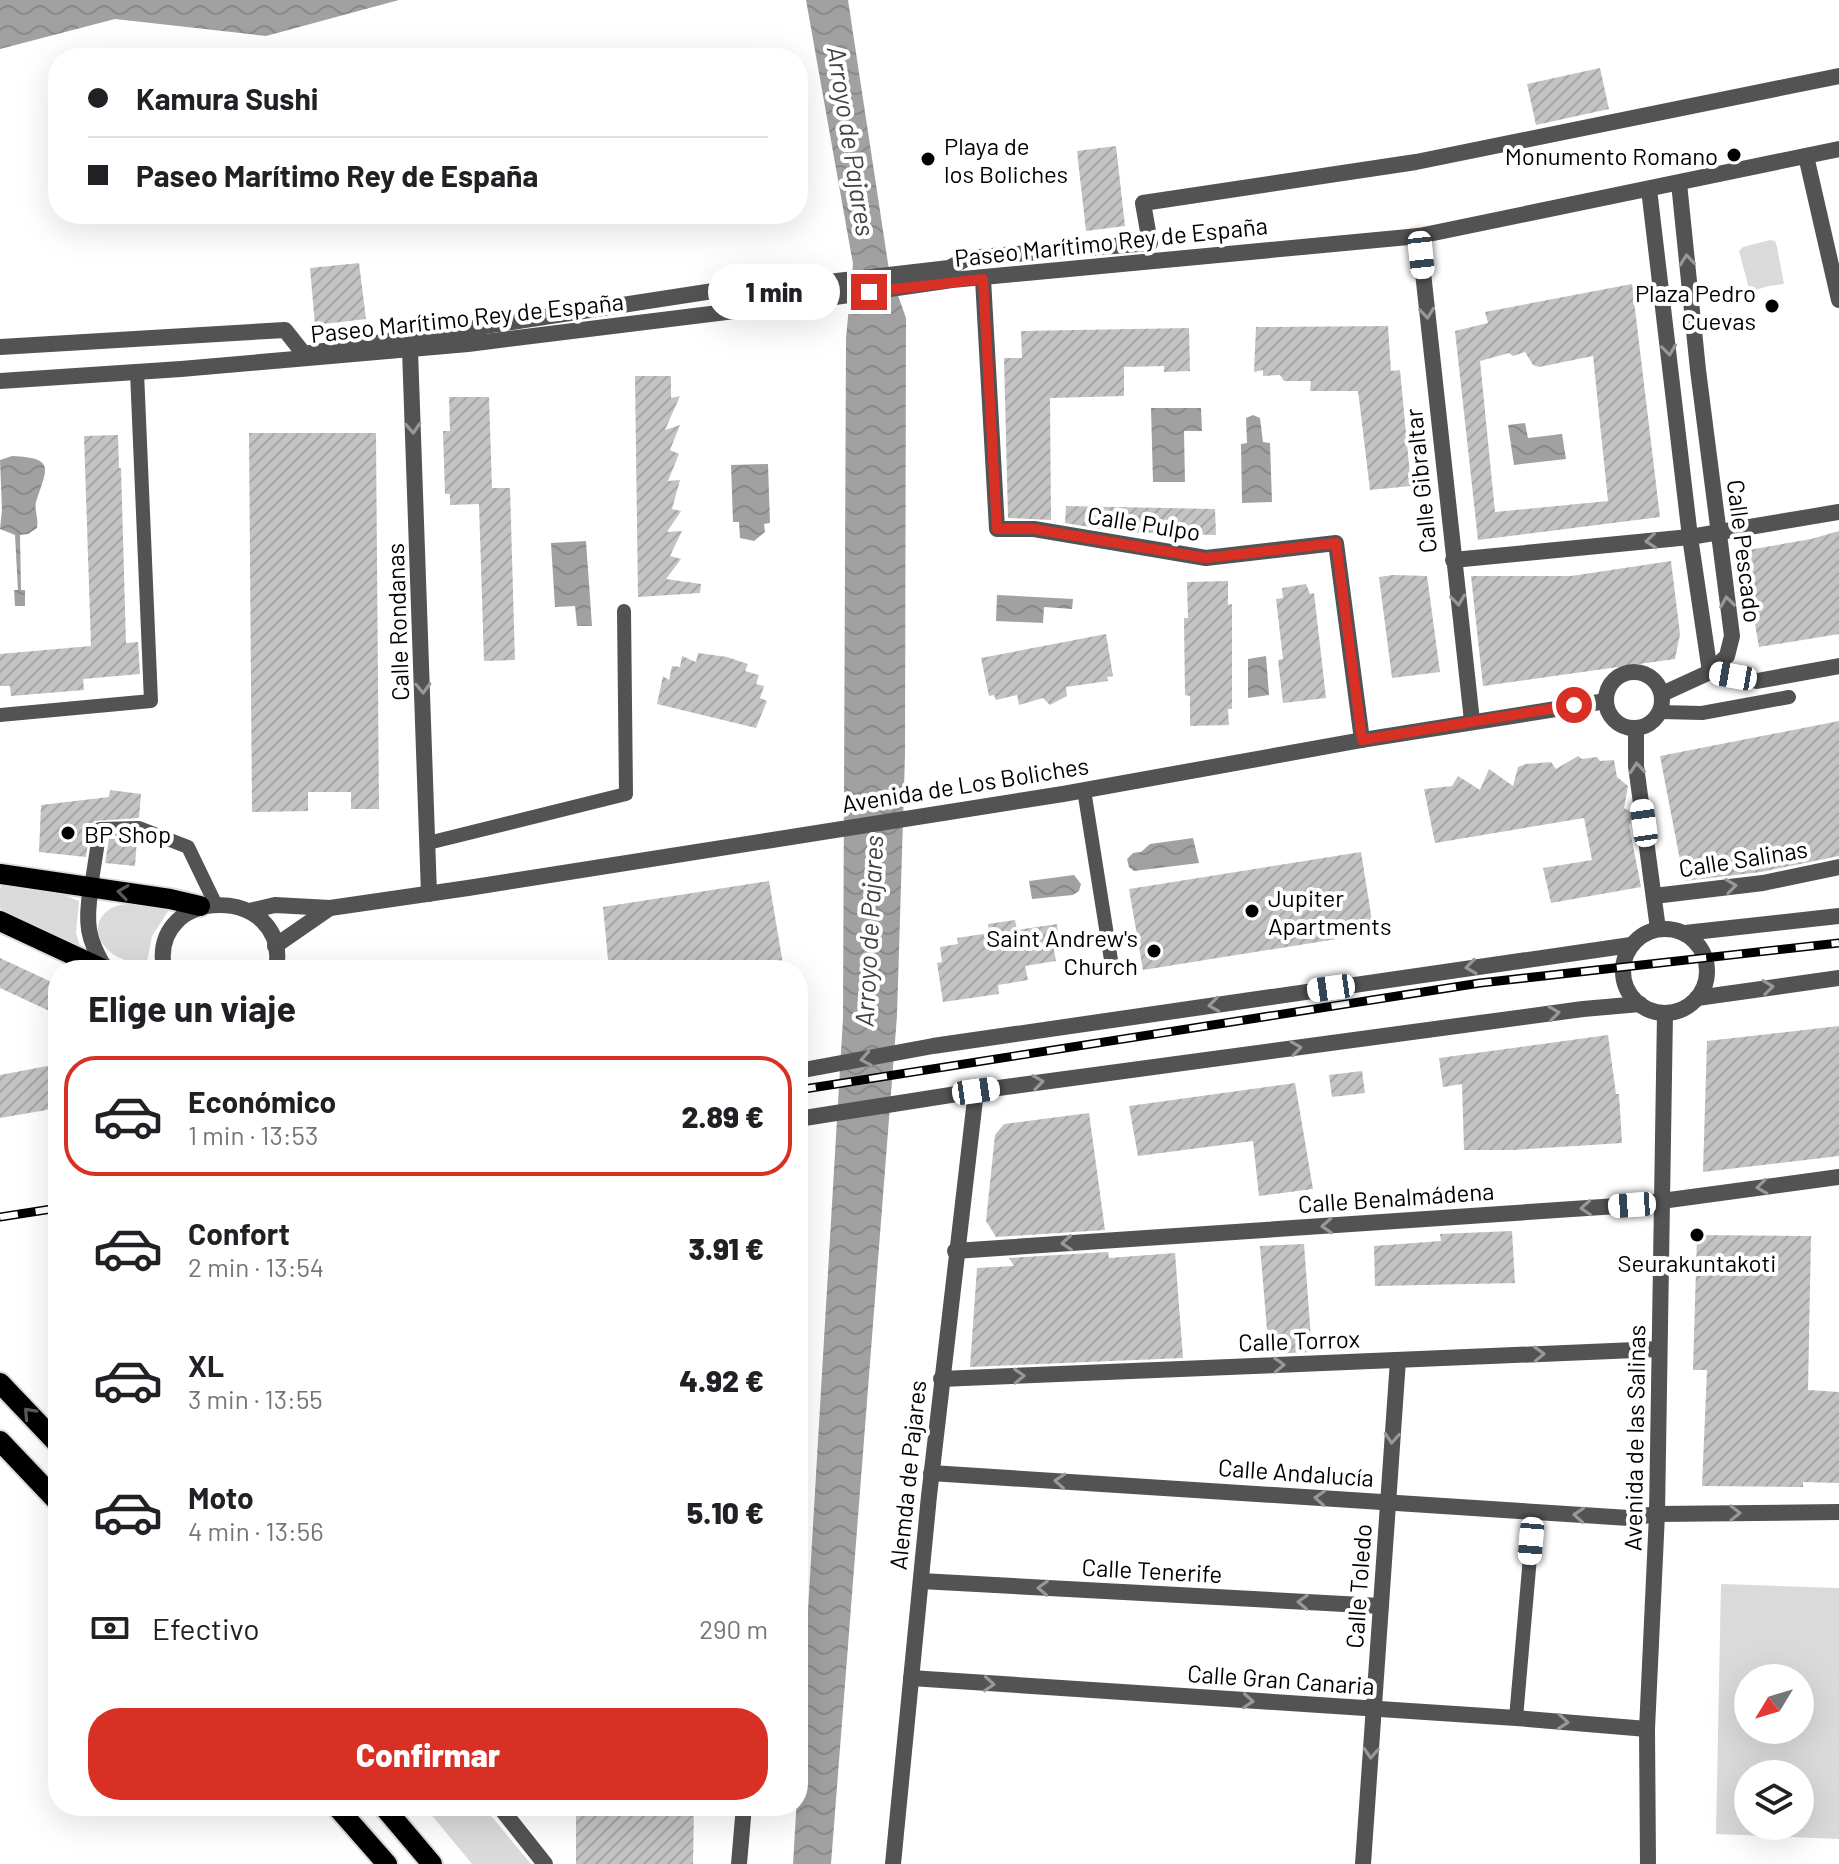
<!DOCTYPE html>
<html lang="es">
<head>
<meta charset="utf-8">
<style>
	:root { --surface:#fff; --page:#f2f2f2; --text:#202124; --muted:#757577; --line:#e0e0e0; --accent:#d93025 }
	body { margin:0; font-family:Barlow,sans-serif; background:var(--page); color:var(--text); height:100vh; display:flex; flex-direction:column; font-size:30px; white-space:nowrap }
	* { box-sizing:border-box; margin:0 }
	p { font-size:26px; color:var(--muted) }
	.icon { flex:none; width:44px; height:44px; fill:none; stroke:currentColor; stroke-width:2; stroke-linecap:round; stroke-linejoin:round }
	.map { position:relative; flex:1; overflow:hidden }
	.side { position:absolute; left:48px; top:960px; width:760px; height:856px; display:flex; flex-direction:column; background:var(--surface); border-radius:32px; box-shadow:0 8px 32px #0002 }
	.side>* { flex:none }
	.hud { position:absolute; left:48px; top:48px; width:760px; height:176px; border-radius:32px; box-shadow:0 8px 32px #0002; display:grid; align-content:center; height:176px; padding:0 40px; background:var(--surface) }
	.needle { width:52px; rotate:232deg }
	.fabs { position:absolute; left:1734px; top:1664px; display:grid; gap:16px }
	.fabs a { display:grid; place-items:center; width:80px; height:80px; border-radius:50%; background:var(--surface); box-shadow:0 8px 32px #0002; font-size:40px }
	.end { position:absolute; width:36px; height:36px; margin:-18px; border:10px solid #d93025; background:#fff; box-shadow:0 0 0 4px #fff }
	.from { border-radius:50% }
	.bubble { position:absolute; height:56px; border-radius:28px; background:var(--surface); box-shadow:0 8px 32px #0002; font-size:26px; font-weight:800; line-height:56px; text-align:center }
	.car { position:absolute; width:24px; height:48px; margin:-24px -12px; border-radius:10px; box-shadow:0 0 6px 2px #0007; background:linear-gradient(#fff 24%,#345 0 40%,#fff 0 76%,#345 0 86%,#fff 0) }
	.hud b { display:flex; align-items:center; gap:28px; height:76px; font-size:30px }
	.hud b+b { border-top:2px solid var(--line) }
	.hud i { width:20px; height:20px; background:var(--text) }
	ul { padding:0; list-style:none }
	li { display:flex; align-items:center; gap:24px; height:120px; margin:0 16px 12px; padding:0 24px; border:4px solid transparent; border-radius:32px }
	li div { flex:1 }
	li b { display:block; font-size:30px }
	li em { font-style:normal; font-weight:800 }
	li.on { border-color:var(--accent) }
	li>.icon { width:72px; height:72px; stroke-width:1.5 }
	h2 { padding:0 40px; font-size:36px; line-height:96px }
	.pay { display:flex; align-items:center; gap:20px; height:88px; padding:0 40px; font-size:30px }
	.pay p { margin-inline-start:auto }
	.primary-button { display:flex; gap:16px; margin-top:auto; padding:16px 40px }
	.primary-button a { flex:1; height:92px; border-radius:32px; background:var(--accent); color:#fff; font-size:32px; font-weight:800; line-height:92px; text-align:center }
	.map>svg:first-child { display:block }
	.green { fill:#dadada; fill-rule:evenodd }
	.water { fill:url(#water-waves) }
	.building { fill:url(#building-hatch); fill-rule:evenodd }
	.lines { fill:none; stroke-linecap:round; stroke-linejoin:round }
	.primary-casing { stroke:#dbdbdb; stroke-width:24 }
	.service { stroke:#535353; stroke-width:14 }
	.pedestrian { stroke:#535353; stroke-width:16 }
	.minor { stroke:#535353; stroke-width:16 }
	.primary { stroke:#000; stroke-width:20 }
	.rail-casing { stroke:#000; stroke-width:9 }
	.rail { stroke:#fff; stroke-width:6; stroke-dasharray:18; stroke-linecap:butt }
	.oneway { stroke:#989898 }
	.oneway2 { stroke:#595959 }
	.route { stroke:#d93025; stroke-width:10 }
	.poi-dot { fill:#000; stroke:#fff; stroke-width:3 }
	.labels { text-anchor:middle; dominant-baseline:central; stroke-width:8; stroke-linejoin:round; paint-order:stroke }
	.poi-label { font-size:24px; fill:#000; stroke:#fff; text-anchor:start }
	.street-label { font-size:24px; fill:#000; stroke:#fff }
	.water-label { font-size:26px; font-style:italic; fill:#424242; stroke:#fff }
</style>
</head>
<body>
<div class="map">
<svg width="1839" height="1864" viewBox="0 0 1839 1864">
	<defs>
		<pattern id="water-waves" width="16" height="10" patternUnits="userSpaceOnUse" patternTransform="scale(2)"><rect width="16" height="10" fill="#a1a1a1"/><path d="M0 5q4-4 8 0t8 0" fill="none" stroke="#898989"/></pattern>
		<pattern id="building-hatch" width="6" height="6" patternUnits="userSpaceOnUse" patternTransform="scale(2)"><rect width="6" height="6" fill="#c3c3c3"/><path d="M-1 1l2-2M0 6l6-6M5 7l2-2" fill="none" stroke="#a6a6a6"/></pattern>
	</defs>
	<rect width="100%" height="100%" fill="#fff"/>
	<g class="green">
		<polygon points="1770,240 1775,241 1777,247 1784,284 1768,286 1750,292 1739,251 1743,247"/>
		<polygon points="4,881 46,888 79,901 76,933 81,950 0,908 0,889"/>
		<path d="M 127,904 L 169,910 L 152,936 L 146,968 C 134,963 115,959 106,948 C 88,927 103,905 127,904 Z"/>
		<path d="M 1721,1584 L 1839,1588 L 1839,1839 L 1716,1834 ZM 1800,1678 L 1800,1730 L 1748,1730 L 1748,1678 ZM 1800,1774 L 1800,1826 L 1748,1826 L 1748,1774 Z"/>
		<polygon points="424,1806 483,1806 531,1864 472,1864"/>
	</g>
	<g class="water">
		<polygon points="0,0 399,0 266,36 115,19 0,49"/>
		<polygon points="806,0 848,0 889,270 906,318 905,755 897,1016 831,1864 793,1864 843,1018 846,338 853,264"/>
		<polygon points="1151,408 1201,408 1202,431 1184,431 1185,482 1153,482"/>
		<polygon points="1253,415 1260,418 1263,442 1270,443 1272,502 1242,503 1241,444 1247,443 1246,418"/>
		<polygon points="1525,423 1528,438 1562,434 1566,459 1514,465 1508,425"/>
		<path d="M 12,456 C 56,458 47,468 36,502 C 34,510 39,519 37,528 L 28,534 L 20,535 L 21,590 L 25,590 L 25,606 L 15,606 L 14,590 L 18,590 L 15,535 L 0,529 L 2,510 L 0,460 Z"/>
		<polygon points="768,464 770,523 764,524 765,532 754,541 740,538 739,522 733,522 731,465"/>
		<polygon points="586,541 592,626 577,626 575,606 555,607 551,543"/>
		<polygon points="997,595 1073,599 1072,609 1044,607 1043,623 996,621"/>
		<polygon points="1266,656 1269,695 1248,698 1248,659"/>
		<polygon points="1193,838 1199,863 1134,871 1129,867 1127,859 1133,853 1141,852 1150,844"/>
		<polygon points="1074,875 1081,884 1079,891 1073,895 1032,899 1029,881"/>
	</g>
	<g class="building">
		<polygon points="1600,68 1609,109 1536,125 1527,84"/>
		<polygon points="1116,146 1125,226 1086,231 1077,151"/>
		<polygon points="359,263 366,319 315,325 310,268"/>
		<path d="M 1632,284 L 1660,517 L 1478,540 L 1455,331 L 1488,323 L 1485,312 ZM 1525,352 L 1533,365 L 1539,367 L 1593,356 L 1608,501 L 1495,512 L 1480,361 L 1509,353 L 1513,356 Z"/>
		<polygon points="1388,326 1391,371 1400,370 1411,486 1370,490 1358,391 1310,391 1311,381 1284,381 1280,375 1263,376 1263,370 1254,372 1256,327"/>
		<polygon points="1189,328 1190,371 1164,372 1164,366 1124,367 1124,396 1050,398 1051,520 1008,518 1004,358 1022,358 1021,331"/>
		<polygon points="635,376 671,376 671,398 680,396 665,430 680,425 670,450 679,454 668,481 680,480 672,509 681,511 667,532 682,531 670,556 681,559 666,579 701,584 700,593 638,597"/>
		<polygon points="449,397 489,397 492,488 510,488 515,660 484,661 479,504 450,505 450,494 445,494 443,431 450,431"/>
		<polygon points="249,433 376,433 379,809 351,809 351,792 308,792 308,811 252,812"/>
		<polygon points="118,435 119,468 121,468 126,643 138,642 140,674 83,679 84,690 11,696 10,686 0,686 0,654 91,646 84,436"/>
		<polygon points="1066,506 1215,509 1216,535 1119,532 1065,523"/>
		<polygon points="1839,531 1839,634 1759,647 1742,551 1811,539"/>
		<polygon points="1671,561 1680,634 1675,659 1483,686 1471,576 1571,576"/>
		<polygon points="1393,575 1427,576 1440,672 1392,678 1379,577"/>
		<polygon points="1228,581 1228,605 1232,604 1232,709 1228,709 1229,725 1190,726 1190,696 1185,695 1184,618 1188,618 1187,582"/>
		<polygon points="1306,584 1310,594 1314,593 1326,698 1283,703 1278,660 1283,659 1276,599 1283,598 1282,588"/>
		<polygon points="1106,634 1113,676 1107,677 1108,681 1066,687 1067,696 1050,705 1043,698 1019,705 1017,695 996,700 994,695 989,696 981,658"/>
		<polygon points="698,653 727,657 748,664 745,671 759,675 756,684 764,686 760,698 767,701 756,728 657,704 663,676 669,680 672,666 680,667 682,656 696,662"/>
		<polygon points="1839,721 1839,856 1761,872 1684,881 1660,756"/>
		<polygon points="1578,756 1582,759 1597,757 1600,761 1614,760 1617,777 1628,786 1624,808 1631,812 1632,821 1629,825 1641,887 1551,903 1543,868 1592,860 1584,818 1435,843 1424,789 1452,786 1458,776 1480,790 1489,769 1513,786 1518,767 1526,764 1551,762 1556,769"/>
		<polygon points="110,790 141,794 139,818 95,821 90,827 86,857 39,852 41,805 109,797"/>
		<polygon points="137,838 135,866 105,863 109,839"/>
		<polygon points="1361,852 1374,933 1143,970 1129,889"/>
		<polygon points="769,881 784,970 609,970 603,907"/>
		<polygon points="1015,920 1017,930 1057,924 1060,949 1054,950 1056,961 1025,966 1028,980 998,985 999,994 943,1002 937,963 942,962 940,947 958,944 957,938 989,933 988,924"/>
		<polygon points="0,958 58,985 58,1015 0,988"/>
		<polygon points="1839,1026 1839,1156 1703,1172 1707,1041"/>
		<polygon points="1608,1035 1616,1094 1619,1094 1622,1143 1513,1150 1464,1150 1462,1084 1443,1087 1439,1058"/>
		<polygon points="58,1064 58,1108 0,1118 0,1075"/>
		<polygon points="1362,1071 1365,1093 1332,1097 1329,1075"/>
		<polygon points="1295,1083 1313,1189 1259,1196 1253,1141 1138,1156 1129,1106"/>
		<polygon points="1089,1113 1105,1230 996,1237 986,1221 995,1135 1004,1124"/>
		<polygon points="1512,1231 1515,1283 1375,1286 1374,1246 1441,1241 1440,1234"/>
		<polygon points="1697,1235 1811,1236 1808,1390 1839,1392 1839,1483 1803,1482 1803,1487 1702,1486 1707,1370 1693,1370"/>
		<polygon points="1304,1244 1312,1352 1269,1354 1260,1246"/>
		<polygon points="1108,1252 1109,1258 1175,1253 1183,1358 970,1367 977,1268 1014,1266 1009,1258"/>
		<polygon points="576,1806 694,1806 693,1864 576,1864"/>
	</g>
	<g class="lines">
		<g class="primary-casing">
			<g id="primary">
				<polyline points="0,874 170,899 200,906"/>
				<polyline points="0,921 105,970"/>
				<polyline points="0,1383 58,1444"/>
				<polyline points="0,1441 58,1502"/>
				<polyline points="336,1806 387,1864"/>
				<polyline points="383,1806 432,1864"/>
			</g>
		</g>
		<g class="service">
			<polyline points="1660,712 1702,713 1789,697"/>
			<polyline points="0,715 151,701 137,372"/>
			<polyline points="1084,790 1111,960"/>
			<polyline points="428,843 626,794 624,611"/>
			<polyline points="91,887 100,829 139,828 188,847 215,903"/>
			<polyline points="1516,1718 1534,1511"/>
		</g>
		<g class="pedestrian">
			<polyline points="1806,156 1839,300"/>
			<polyline points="0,347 285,330 304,354 791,279 811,284 949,268 968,258 1150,243 1143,203 1416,162 1839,76"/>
			<polyline points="1654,896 1763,883 1839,867"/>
		</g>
		<g class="minor">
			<polyline points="1679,183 1698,370 1732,636 1727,656 1710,672"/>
			<polyline points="1649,189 1690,537 1710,672"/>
			<polyline points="1419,236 1472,721"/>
			<polyline points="983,279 997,529 1034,529 1206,558 1336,543 1362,740"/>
			<polyline points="410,350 429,894"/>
			<polyline points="0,381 181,369 468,344 759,308 952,280 1419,236 1839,149"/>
			<polyline points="1453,560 1690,537 1839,512"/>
			<circle cx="1634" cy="700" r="28"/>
			<polyline points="1662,694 1710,672 1757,681 1839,666"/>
			<polyline points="1636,728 1636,766 1658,929"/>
			<path d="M 91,887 C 85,923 87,939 106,970"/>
			<polyline points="249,911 275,905 330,908 468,888 1063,794 1362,740 1606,701"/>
			<circle cx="1665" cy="971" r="42"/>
			<polyline points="1685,933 1839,916"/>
			<polyline points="275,946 330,908"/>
			<path d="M 164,970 C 148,883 292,884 276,970"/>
			<polyline points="1697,998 1839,978"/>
			<polyline points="798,1071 933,1046 1631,945"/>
			<polyline points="798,1119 976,1091 1583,1009 1640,1004"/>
			<polyline points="955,1251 1632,1205 1839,1177"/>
			<polyline points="941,1379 1659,1349"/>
			<polyline points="931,1473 1629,1518 1657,1514 1839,1512"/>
			<polyline points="921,1581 1381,1606"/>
			<polyline points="911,1678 1516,1718 1647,1729"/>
			<polyline points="499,1806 545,1864"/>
			<polyline points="739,1864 744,1806"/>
			<polyline points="893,1864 929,1496 976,1091"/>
			<polyline points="1363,1864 1398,1360"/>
			<polyline points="1648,1864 1647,1729 1657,1514 1665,1013"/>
		</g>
		<use href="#primary" class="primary"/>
		<g class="rail-casing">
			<g id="rail">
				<polyline points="798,1090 1480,983 1839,943"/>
				<polyline points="0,1217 58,1208"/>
			</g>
		</g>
		<use href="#rail" class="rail"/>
	</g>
	<defs><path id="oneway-chevron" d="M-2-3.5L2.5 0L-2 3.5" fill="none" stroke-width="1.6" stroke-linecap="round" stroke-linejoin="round" transform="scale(2)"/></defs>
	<g class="oneway">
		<use href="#oneway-chevron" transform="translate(1687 260) rotate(-96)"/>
		<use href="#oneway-chevron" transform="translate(1427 313) rotate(84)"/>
		<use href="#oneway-chevron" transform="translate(1669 350) rotate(83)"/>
		<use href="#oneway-chevron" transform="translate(413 428) rotate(87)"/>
		<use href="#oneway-chevron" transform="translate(1651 541) rotate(175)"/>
		<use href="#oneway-chevron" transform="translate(1458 600) rotate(83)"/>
		<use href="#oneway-chevron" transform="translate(1727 602) rotate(-98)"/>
		<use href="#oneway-chevron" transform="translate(423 688) rotate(88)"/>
		<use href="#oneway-chevron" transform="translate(1637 768) rotate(-95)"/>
		<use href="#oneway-chevron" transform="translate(1731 886) rotate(-7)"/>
		<use href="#oneway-chevron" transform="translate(1471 967) rotate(172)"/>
		<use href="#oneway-chevron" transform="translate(1768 987) rotate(-7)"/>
		<use href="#oneway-chevron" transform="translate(1214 1005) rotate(172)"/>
		<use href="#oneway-chevron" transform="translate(1554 1013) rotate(-8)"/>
		<use href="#oneway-chevron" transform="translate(1296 1048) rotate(-8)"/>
		<use href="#oneway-chevron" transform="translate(866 1059) rotate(170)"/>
		<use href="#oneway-chevron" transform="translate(1038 1082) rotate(-8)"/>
		<use href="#oneway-chevron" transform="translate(1762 1187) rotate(173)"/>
		<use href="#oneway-chevron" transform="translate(1586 1208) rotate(176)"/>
		<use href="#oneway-chevron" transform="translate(1327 1226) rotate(176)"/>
		<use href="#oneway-chevron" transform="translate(1067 1243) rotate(176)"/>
		<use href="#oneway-chevron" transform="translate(1539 1354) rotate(-2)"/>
		<use href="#oneway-chevron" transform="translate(1279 1365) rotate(-2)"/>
		<use href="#oneway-chevron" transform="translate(1019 1376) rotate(-2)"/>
		<use href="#oneway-chevron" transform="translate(1392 1438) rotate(94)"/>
		<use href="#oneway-chevron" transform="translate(1060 1481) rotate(-176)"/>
		<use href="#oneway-chevron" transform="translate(1320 1498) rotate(-176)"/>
		<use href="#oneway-chevron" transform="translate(1735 1513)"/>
		<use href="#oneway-chevron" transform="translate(1579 1515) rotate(-176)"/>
		<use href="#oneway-chevron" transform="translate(1043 1588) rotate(-177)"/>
		<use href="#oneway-chevron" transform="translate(1303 1602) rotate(-177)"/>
		<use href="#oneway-chevron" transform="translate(989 1684) rotate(4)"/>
		<use href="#oneway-chevron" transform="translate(1248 1701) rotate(4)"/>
		<use href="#oneway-chevron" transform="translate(1563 1722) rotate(5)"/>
		<use href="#oneway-chevron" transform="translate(1371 1753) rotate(94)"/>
	</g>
	<g class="oneway2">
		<use href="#oneway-chevron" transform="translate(123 892) rotate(-172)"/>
		<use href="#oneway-chevron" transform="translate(29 1413) rotate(-133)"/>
	</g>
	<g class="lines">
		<polyline class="route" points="869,292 983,279 997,529 1034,529 1206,558 1336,543 1362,740 1574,705"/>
	</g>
	<g class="poi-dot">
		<circle cx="1734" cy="155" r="8"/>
		<circle cx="928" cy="159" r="8"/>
		<circle cx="1772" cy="306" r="8"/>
		<circle cx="68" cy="833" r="8"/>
		<circle cx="1252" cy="911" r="8"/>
		<circle cx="1154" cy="951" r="8"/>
		<circle cx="1697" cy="1235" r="8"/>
	</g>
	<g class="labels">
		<g class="poi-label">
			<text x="944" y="145">Playa de<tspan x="944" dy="28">los Boliches</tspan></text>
			<text x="1718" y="155" text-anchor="end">Monumento Romano</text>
			<text x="1756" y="292" text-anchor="end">Plaza Pedro<tspan x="1756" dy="28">Cuevas</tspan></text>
			<text x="84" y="833">BP Shop</text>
			<text x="1268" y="897">Jupiter<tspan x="1268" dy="28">Apartments</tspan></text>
			<text x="1138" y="937" text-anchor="end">Saint Andrew's<tspan x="1138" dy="28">Church</tspan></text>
			<text x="1697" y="1262" text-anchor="middle">Seurakuntakoti</text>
		</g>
		<g class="street-label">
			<text transform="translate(1111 241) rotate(-6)">Paseo Marítimo Rey de España</text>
			<text transform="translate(467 317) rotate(-6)">Paseo Marítimo Rey de España</text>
			<text transform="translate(1420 481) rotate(-96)">Calle Gibraltar</text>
			<text transform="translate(1144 523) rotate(9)">Calle Pulpo</text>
			<text transform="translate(1745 551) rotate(83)">Calle Pescado</text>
			<text transform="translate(397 622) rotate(-92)">Calle Rondanas</text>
			<text transform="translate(965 784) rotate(-9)">Avenida de Los Boliches</text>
			<text transform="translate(1743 858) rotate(-9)">Calle Salinas</text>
			<text transform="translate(1396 1197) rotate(-4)">Calle Benalmádena</text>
			<text transform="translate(1299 1340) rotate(-2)">Calle Torrox</text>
			<text transform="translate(1634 1438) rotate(-89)">Avenida de las Salinas</text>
			<text transform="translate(1296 1472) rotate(4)">Calle Andalucía</text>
			<text transform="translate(907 1475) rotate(-84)">Alemda de Pajares</text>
			<text transform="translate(1152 1570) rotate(3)">Calle Tenerife</text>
			<text transform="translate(1358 1586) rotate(-86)">Calle Toledo</text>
			<text transform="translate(1281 1679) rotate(4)">Calle Gran Canaria</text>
		</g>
		<g class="water-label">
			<text transform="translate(852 141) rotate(81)">Arroyo de Pajares</text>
			<text transform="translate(868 931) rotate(-87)">Arroyo de Pajares</text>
		</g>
	</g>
</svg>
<div class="fabs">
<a><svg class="needle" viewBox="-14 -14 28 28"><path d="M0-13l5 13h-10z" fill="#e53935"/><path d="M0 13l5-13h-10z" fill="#757577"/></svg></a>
<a><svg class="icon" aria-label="layers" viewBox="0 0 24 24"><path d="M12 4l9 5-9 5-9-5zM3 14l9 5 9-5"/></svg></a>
</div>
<i class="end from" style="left:1574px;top:705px"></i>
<i class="end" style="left:869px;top:292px"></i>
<div class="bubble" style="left:708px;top:264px;width:132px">1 min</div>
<i class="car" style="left:1421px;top:255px;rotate:174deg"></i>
<i class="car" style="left:1733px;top:676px;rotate:280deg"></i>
<i class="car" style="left:1644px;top:823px;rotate:352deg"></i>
<i class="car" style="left:1331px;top:988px;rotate:262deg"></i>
<i class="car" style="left:976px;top:1091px;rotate:82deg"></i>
<i class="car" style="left:1632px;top:1205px;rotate:266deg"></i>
<i class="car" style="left:1531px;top:1541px;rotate:185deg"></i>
<div class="hud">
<b><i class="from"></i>Kamura Sushi</b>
<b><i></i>Paseo Marítimo Rey de España</b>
</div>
<section class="side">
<h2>Elige un viaje</h2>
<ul>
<li class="on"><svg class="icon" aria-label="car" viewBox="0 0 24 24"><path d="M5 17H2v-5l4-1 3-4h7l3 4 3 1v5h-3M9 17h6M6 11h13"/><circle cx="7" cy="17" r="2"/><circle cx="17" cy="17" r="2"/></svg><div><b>Económico</b><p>1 min · 13:53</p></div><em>2.89 €</em></li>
<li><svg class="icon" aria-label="car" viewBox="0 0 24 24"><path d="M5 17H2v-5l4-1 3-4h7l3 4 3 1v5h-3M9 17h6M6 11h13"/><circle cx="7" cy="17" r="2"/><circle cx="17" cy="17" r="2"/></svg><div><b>Confort</b><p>2 min · 13:54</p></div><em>3.91 €</em></li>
<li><svg class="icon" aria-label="car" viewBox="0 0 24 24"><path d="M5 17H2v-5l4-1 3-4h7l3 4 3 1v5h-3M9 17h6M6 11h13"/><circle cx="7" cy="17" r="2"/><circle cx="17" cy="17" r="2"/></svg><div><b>XL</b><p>3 min · 13:55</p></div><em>4.92 €</em></li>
<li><svg class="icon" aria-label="car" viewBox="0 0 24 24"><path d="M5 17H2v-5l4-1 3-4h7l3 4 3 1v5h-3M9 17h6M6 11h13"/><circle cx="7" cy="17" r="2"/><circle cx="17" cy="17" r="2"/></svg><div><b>Moto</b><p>4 min · 13:56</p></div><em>5.10 €</em></li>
</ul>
<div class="pay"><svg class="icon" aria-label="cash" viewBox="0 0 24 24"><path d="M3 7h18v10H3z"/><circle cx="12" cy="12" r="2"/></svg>Efectivo<p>290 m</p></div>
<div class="primary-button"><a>Confirmar</a></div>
</section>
</div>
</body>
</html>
